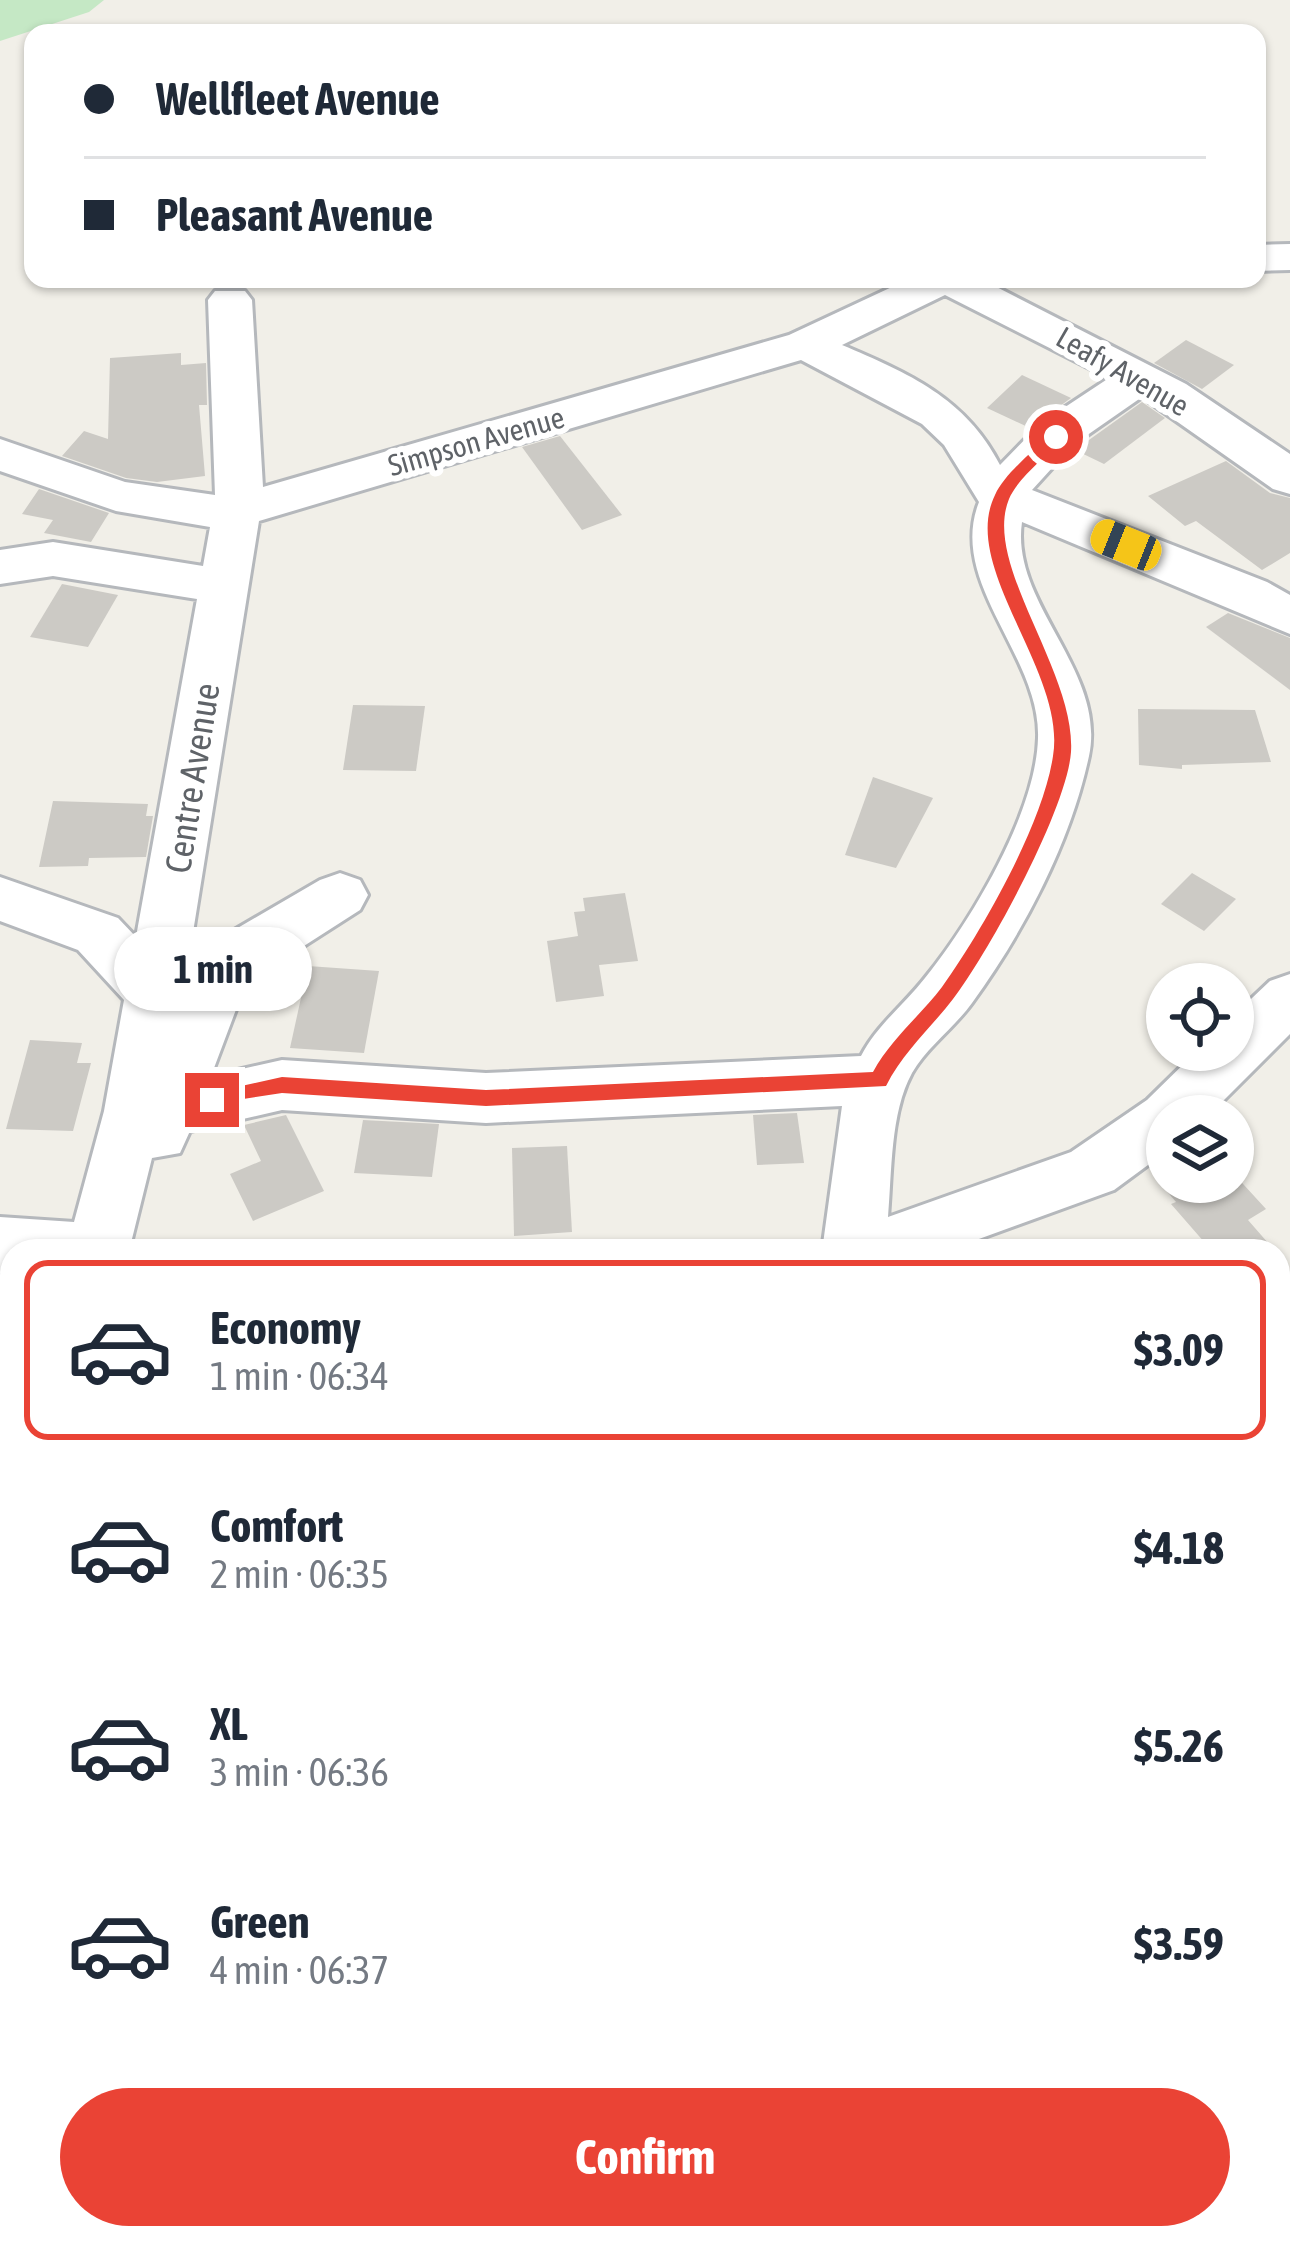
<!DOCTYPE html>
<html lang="en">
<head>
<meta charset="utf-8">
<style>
	:root { --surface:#fff; --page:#f6f6f7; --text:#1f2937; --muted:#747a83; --line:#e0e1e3; --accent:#ea4335 }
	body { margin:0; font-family:"Asap Condensed",sans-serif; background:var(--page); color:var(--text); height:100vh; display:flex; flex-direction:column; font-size:45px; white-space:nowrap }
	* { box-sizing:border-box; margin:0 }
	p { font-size:39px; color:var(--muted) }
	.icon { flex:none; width:66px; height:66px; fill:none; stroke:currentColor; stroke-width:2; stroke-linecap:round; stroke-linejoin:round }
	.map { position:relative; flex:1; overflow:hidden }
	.drawer { position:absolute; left:0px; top:1239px; width:1290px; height:1011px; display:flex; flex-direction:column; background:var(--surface); border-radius:36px 36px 0 0; box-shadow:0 3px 9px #0004 }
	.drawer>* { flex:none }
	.guide { position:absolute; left:24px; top:24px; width:1242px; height:264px; border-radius:24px; box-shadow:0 3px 9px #0004; display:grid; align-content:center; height:264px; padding:0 60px; background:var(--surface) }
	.fabs { position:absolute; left:1146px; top:963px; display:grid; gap:24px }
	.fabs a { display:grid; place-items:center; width:108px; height:108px; border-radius:50%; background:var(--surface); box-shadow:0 3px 9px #0004; font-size:60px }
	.end { position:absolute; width:54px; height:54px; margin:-27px; border:15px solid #ea4335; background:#fff; box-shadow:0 0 0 6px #fff }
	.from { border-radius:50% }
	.bubble { position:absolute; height:84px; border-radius:42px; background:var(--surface); box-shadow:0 3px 9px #0004; font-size:39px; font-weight:700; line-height:84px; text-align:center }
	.car { position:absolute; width:36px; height:72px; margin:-36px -18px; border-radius:15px; box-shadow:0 0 9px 3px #0007; background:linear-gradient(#f5c518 24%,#345 0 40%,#f5c518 0 76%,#345 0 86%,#f5c518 0) }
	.guide b { display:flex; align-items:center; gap:42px; height:114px; font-size:45px }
	.guide b+b { border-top:3px solid var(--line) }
	.guide i { width:30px; height:30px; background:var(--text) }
	ul { padding:21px 0 0; list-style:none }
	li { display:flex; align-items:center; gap:36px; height:180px; margin:0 24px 18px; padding:0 36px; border:6px solid transparent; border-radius:24px }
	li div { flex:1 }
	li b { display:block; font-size:45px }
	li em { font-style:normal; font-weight:700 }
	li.on { border-color:var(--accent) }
	li>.icon { width:108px; height:108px; stroke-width:1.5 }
	.button { display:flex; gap:24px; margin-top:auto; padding:24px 60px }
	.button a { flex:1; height:138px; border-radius:72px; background:var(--accent); color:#fff; font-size:48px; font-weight:700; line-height:138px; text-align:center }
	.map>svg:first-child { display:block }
	.green { fill:#c5e8c5 }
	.building { fill:#cccac5 }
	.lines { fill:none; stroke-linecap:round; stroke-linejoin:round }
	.minor-casing { stroke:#b5b8bc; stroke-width:6 }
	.minor { fill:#fff; fill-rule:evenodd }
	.route { fill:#ea4335 }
	.labels { text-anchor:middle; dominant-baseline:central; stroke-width:12; stroke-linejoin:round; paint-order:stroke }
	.far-street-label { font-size:30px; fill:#5f6368; stroke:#fff }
	.street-label { font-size:36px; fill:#5f6368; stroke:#fff }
</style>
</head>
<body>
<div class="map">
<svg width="1290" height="2249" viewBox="0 0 1290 2249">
	<rect width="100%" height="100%" fill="#f1efe8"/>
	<polygon class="green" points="0,0 104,0 89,12 0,41"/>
	<g class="building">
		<polygon points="1186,340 1234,365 1202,389 1154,363"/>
		<polygon points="181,353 181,365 206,363 207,405 199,405 205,476 157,482 126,478 62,456 84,431 108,439 110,358"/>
		<polygon points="1022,375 1071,398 1030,428 987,408"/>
		<polygon points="1142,402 1165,418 1104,464 1075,450"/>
		<polygon points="560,436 622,515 582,530 522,447"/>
		<polygon points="1226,461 1270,493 1290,498 1290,553 1262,570 1196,521 1185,526 1148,496"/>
		<polygon points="39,489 109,513 91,542 44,533 53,520 22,514"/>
		<polygon points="62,584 118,595 88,647 30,637"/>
		<polygon points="1228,613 1290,638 1290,690 1206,627"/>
		<polygon points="353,705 425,706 416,771 343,770"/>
		<polygon points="1138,709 1255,710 1271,762 1182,765 1182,769 1139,765"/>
		<polygon points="873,777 933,798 896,868 845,855"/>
		<polygon points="53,801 148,804 146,816 153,816 146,857 89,858 88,866 39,867"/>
		<polygon points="1192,873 1236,899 1204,931 1161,904"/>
		<polygon points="625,893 638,961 599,965 604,996 556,1002 547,941 578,936 574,912 585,911 583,898"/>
		<polygon points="308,966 379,971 364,1053 290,1048"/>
		<polygon points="30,1040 82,1043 77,1063 91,1063 73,1131 6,1129"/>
		<polygon points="797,1113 804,1163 757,1165 753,1115"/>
		<polygon points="286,1115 324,1191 253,1221 230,1174 261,1161 244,1125"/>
		<polygon points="363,1120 439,1124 432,1177 354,1173"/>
		<polygon points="567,1146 572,1232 514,1236 512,1148"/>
		<polygon points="1233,1173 1266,1209 1248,1220 1275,1251 1212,1251 1171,1204 1176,1202 1159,1182 1167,1177 1167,1182 1233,1182"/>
	</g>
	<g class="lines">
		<g class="minor-casing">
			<g id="minor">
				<polygon points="1290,244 1290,270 1257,271 1257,245"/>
				<path d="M 909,279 L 981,279 L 1186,384 L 1290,454 L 1290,494 L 1273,489 L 1142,397 L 1073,445 L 1032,490 L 1267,582 L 1290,595 L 1290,634 L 1022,522 C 1010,604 1107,670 1089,756 C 1070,844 1024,931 972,1003 C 954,1028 927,1047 912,1073 C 890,1113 892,1173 888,1217 L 1071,1152 L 1147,1100 L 1198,1050 L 1233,1050 L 1233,1016 L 1270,981 L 1290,974 L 1290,1034 L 1208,1116 L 1167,1116 L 1167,1151 L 1114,1190 L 946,1251 L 822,1251 L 842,1106 L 486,1123 L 282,1110 L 190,1131 L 180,1153 L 152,1158 L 129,1251 L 12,1251 L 12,1273 L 0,1273 L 0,1217 L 74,1222 L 104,1111 L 124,1000 L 78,950 L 0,921 L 0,877 L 118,918 L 136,937 L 197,599 L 53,576 L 0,584 L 0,550 L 53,542 L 203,566 L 210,527 L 116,511 L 0,471 L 0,439 L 125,482 L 215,495 L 208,300 L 215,291 L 245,291 L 252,300 L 263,487 L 789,335 ZM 945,295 L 1109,378 L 1041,423 L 1000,465 C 966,398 908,373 842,345 ZM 801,360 L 922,424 L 944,445 L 979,502 C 947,583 1041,656 1038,738 C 1036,813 971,921 925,978 C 904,1005 877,1025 861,1056 L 486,1073 L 282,1060 L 211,1076 L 246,983 L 360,910 L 368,895 L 360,880 L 340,873 L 320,880 L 217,940 L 202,955 L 182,1001 L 259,521 Z"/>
			</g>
		</g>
		<use href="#minor" class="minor"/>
	</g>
	<path class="route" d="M 1050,434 L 1063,437 C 1048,456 1018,477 1009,499 C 982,565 1076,671 1071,752 C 1067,809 989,952 953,999 C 930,1029 903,1052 886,1086 L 486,1106 L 282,1093 L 205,1105 L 205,1094 L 282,1077 L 486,1090 L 873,1072 C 891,1039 919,1017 942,987 C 982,931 1043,824 1053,756 C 1067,672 959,568 995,495 C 1005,473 1034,451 1050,434 Z"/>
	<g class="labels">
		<g class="far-street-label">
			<text transform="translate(1123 371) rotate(30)">Leafy Avenue</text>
			<text transform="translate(476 441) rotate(-16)">Simpson Avenue</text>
		</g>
		<g class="street-label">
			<text transform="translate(192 778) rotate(-81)">Centre Avenue</text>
		</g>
	</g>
</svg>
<div class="fabs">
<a><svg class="icon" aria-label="locate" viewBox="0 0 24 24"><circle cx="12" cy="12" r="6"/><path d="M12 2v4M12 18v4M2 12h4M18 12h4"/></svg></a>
<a><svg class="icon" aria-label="layers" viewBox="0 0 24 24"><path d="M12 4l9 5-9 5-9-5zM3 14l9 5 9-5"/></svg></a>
</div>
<i class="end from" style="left:1056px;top:437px"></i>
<i class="end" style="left:212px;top:1100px"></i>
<div class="bubble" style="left:114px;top:927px;width:198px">1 min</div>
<i class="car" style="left:1126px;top:545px;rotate:292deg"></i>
<div class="guide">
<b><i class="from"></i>Wellfleet Avenue</b>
<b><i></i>Pleasant Avenue</b>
</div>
<section class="drawer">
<ul>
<li class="on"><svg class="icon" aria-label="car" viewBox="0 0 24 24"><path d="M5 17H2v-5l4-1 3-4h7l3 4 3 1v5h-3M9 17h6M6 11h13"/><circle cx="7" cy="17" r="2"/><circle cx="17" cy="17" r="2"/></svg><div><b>Economy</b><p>1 min · 06:34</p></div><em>$3.09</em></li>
<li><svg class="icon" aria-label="car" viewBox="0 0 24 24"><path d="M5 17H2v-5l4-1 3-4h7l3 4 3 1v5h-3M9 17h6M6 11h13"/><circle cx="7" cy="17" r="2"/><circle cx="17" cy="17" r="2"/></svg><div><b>Comfort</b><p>2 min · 06:35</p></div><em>$4.18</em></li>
<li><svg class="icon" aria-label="car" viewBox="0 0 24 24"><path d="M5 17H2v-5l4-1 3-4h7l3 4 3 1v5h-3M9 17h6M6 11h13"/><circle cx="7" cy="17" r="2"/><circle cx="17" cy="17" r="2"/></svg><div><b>XL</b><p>3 min · 06:36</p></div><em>$5.26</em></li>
<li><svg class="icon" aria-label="car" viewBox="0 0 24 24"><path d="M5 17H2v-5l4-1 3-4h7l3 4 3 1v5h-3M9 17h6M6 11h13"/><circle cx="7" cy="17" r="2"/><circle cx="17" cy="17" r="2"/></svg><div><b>Green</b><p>4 min · 06:37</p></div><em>$3.59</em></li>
</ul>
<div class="button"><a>Confirm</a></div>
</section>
</div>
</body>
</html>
